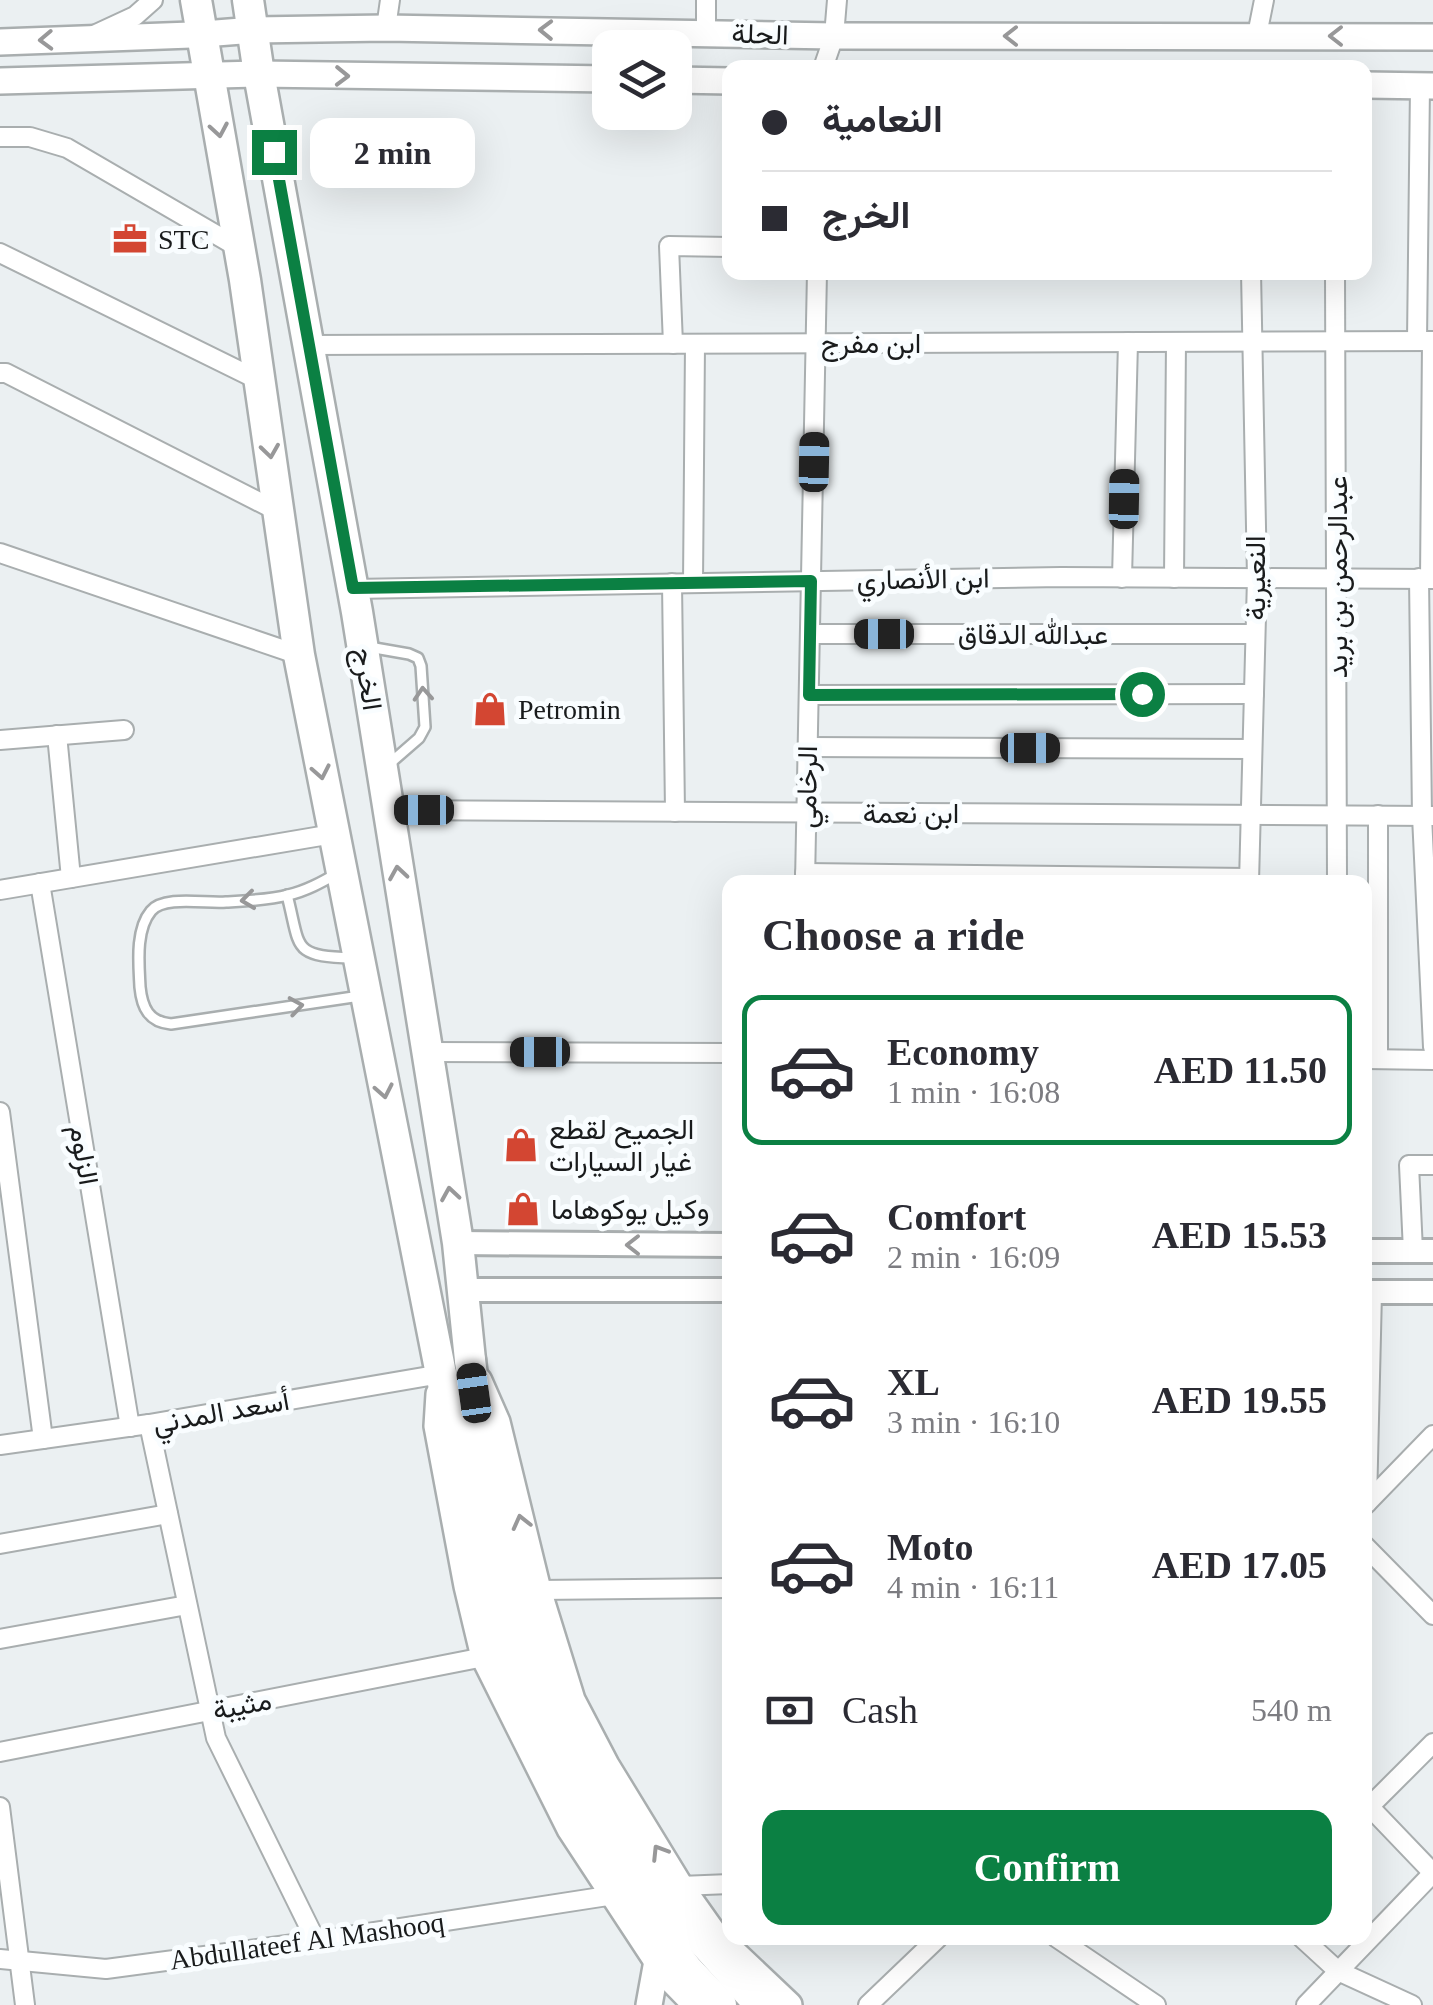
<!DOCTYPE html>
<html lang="en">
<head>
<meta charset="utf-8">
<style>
	:root { --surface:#fff; --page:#f7f7f7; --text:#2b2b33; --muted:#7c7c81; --line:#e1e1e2; --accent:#0b8043 }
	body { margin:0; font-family:"Times New Roman",Vazirmatn,serif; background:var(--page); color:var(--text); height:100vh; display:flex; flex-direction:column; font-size:38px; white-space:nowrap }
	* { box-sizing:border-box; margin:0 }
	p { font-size:32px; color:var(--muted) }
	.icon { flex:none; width:55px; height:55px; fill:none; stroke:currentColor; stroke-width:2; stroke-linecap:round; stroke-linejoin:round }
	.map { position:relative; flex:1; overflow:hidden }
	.details { position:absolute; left:722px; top:875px; width:650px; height:1070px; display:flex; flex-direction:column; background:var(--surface); border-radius:20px; box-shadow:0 10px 40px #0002 }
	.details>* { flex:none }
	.top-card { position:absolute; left:722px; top:60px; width:650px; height:220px; border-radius:20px; box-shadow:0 10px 40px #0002; display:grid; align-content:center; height:220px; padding:0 40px; background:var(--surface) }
	.controls { position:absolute; left:592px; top:30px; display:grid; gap:20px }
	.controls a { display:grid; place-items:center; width:100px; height:100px; border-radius:20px; background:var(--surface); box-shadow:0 10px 40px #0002; font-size:50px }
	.end { position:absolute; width:45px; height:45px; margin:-22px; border:12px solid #0b8043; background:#fff; box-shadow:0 0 0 5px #fff }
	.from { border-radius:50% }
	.bubble { position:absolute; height:70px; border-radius:20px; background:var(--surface); box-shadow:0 10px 40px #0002; font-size:32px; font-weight:700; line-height:70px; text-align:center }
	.car { position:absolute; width:30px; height:60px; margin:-30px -15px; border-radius:12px; box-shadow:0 0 8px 2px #0007; background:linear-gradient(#222 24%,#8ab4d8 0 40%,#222 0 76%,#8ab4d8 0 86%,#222 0) }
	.top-card b { display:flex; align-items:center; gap:35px; height:95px; font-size:38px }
	.top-card b+b { border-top:2px solid var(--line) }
	.top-card i { width:25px; height:25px; background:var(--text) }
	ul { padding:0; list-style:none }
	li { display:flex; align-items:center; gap:30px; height:150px; margin:0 20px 15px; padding:0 20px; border:5px solid transparent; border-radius:20px }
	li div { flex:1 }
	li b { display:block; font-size:38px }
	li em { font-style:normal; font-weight:700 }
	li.active { border-color:var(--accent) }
	li>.icon { width:90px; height:90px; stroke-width:1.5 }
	h2 { padding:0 40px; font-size:45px; line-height:120px }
	.pay { display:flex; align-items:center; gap:25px; height:110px; padding:0 40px; font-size:38px }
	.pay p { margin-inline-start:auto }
	.primary-button { display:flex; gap:20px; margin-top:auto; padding:20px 40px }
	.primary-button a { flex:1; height:115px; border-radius:20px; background:var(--accent); color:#fff; font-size:40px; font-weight:700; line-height:115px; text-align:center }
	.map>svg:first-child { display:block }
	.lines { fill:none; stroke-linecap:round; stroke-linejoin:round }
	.service-casing { stroke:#a9aeaf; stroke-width:14 }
	.minor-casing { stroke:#a9aeaf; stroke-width:22 }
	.tertiary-casing { stroke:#a9aeaf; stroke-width:28 }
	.secondary-casing { stroke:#a9aeaf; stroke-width:30 }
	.primary-casing { stroke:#a9aeaf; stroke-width:35 }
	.trunk-casing { stroke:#a9aeaf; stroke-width:35 }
	.service { stroke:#fff; stroke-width:9 }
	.minor { stroke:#fff; stroke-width:18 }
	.tertiary { stroke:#fff; stroke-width:22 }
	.secondary { stroke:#fff; stroke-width:25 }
	.primary { stroke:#fff; stroke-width:30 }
	.trunk { stroke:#fff; stroke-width:30 }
	.oneway { stroke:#989899 }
	.route { stroke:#0b8043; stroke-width:12 }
	.labels { text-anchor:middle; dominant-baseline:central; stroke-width:10; stroke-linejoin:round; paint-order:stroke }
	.street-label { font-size:28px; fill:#191b1c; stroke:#f9fdff }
	.poi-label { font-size:28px; fill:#191b1c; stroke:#f9fdff; text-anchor:start }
</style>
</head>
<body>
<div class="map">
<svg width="1433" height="2005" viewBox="0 0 1433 2005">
	<rect width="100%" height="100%" fill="#ebf0f2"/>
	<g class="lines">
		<g class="service-casing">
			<g id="service">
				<polyline points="369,647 409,654 418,658 421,666 425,727 419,738 388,765"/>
				<path d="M 338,873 C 322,882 306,891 288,895 C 269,900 246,901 226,902 C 207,904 164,895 151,911 C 135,930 139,965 140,987 C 142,1008 149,1022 171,1024 L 360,996"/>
				<path d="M 287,895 C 301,949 291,956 352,958"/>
			</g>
		</g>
		<g class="minor-casing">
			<g id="minor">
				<polyline points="706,0 706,32"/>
				<polyline points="386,28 390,0"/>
				<polyline points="94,35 135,16 153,0"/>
				<polyline points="1257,35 1264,0"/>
				<polyline points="823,68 834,36 837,0"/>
				<polyline points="0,137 30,137 67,148 239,248"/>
				<polyline points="0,253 260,381"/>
				<polyline points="1335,272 1337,882"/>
				<polyline points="1417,341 1420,86"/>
				<polyline points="673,344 669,246 730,247"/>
				<polyline points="309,345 1433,341"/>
				<polyline points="0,373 6,373 279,512"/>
				<polyline points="0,553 299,655"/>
				<polyline points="1122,578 1128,342"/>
				<polyline points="1174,578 1176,342"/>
				<polyline points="1419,578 1422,816 1433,1047"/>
				<polyline points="1430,579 1432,341"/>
				<polyline points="672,583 675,812"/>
				<polyline points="693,583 695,344"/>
				<polyline points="353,589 1061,577 1433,579"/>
				<polyline points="810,634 1255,634"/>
				<polyline points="809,695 1254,694"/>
				<polyline points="57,735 71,878"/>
				<polyline points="0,740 124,730"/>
				<polyline points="808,747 1252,749"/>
				<polyline points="388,810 1433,816"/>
				<polyline points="1378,815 1378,1059"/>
				<polyline points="805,873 1249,878"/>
				<polyline points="805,882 817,272"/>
				<polyline points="1249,882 1257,578 1251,272"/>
				<polyline points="40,883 130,1427"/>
				<polyline points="0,890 333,834"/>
				<polyline points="427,1052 730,1053"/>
				<polyline points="1365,1059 1433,1060"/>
				<polyline points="0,1112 43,1439"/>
				<polyline points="1413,1251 1409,1165 1433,1165"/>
				<polyline points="149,1424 216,1738 316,1941"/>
				<polyline points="0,1445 149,1424 441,1374"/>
				<polyline points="1367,1503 1372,1292"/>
				<polyline points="1365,1505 1433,1435"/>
				<polyline points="0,1544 168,1514"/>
				<polyline points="1365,1546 1433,1615"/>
				<polyline points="538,1590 730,1588"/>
				<polyline points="0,1639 187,1605"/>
				<polyline points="0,1752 484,1657"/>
				<polyline points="1365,1802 1433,1873"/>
				<polyline points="0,1807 25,2005"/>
				<polyline points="1369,1807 1433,1743"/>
				<polyline points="680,1886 730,1884"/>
				<polyline points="1057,1938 1156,2005"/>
				<polyline points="1302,1938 1338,1971 1412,2005"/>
				<polyline points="0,1959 106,1969 316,1941 614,1895"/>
				<polyline points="868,2005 938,1938"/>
				<polyline points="1306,2005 1433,1873"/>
			</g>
		</g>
		<g class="tertiary-casing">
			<g id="tertiary">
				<polyline points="458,1243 730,1245"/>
				<polyline points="1365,1251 1433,1251"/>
				<polyline points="464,1290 730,1290"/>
				<polyline points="1365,1292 1433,1292"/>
			</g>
		</g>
		<g class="secondary-casing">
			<g id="secondary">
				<polyline points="0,42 191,35 254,30 386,28 834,36 1433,37"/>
				<polyline points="675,80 730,81"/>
				<polyline points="0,81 259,74 610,79"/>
				<polyline points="1365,85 1433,86"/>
				<polyline points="479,1381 497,1422 538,1590 572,1700 606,1765 680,1886 714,1934 789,2005"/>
				<polyline points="439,1394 437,1426 467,1586 484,1657 570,1829 664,1972 696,2005"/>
				<polyline points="649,2005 657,1961"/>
			</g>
		</g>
		<g class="primary-casing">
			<g id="primary">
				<polyline points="196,0 245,280 299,655 441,1374"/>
				<polyline points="248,0 259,74 357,612 458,1243 470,1360"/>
			</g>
		</g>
		<g class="trunk-casing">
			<g id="trunk">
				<polyline points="470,1360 487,1492 517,1602 549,1691 590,1781 645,1870 674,1909 760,2005"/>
				<polyline points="441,1374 491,1601 505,1652 522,1691 595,1833 636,1901 687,1969 721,2005"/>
			</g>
		</g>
		<use href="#service" class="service"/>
		<use href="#minor" class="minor"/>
		<use href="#tertiary" class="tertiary"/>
		<use href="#secondary" class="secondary"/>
		<use href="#primary" class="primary"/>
		<use href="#trunk" class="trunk"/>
	</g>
	<defs><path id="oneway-chevron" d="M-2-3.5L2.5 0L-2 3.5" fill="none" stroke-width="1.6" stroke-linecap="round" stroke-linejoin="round" transform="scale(2.5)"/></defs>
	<g class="oneway">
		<use href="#oneway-chevron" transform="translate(546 30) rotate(-179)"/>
		<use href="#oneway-chevron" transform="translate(1011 36) rotate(180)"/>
		<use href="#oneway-chevron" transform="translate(1336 36) rotate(-180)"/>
		<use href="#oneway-chevron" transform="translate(46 40) rotate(178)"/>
		<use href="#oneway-chevron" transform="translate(342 76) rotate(1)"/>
		<use href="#oneway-chevron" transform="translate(219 130) rotate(80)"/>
		<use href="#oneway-chevron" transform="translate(270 451) rotate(82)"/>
		<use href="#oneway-chevron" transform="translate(423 694) rotate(-94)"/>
		<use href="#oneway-chevron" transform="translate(321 772) rotate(79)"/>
		<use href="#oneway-chevron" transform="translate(398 873) rotate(-99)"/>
		<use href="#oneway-chevron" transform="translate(248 900) rotate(173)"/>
		<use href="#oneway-chevron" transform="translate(296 1006) rotate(-9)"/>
		<use href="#oneway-chevron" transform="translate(384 1091) rotate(79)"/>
		<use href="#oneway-chevron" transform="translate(450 1194) rotate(-99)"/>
		<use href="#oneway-chevron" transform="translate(633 1245) rotate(-180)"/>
		<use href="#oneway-chevron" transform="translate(521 1522) rotate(-104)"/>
		<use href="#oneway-chevron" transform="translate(659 1852) rotate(-122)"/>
	</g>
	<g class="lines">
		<polyline class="route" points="274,152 353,588 811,581 809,695 1142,694"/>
	</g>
	<defs>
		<g id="office-bare" transform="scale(2.7)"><path d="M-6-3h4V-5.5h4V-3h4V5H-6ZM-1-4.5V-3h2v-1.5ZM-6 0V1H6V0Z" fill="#d34632" stroke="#f9fdff" stroke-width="2.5" paint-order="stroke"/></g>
		<g id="shop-bare" transform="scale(2.7)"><path d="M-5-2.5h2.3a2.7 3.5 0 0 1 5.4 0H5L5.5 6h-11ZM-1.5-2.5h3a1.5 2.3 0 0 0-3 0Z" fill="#d34632" stroke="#f9fdff" stroke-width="2.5" paint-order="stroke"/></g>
	</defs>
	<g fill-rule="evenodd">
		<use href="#office-bare" x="130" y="239"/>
		<use href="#shop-bare" x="490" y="709"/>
		<use href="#shop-bare" x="521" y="1145"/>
		<use href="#shop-bare" x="523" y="1209"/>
	</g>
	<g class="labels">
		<g class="street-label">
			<text transform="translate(760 34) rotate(2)">الحلة</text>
			<text x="871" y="343">ابن مفرج</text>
			<text transform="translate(1337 577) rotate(-90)">عبدالرحمن بن بريد</text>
			<text transform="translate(1255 578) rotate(-90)">النعيرية</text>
			<text transform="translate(923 579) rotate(-1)">ابن الأنصاري</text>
			<text x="1033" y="634">عبدالله الدقاق</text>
			<text transform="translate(368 679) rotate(81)">الخرج</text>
			<text transform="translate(807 787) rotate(-89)">الرخامي</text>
			<text x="911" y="813">ابن نعمة</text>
			<text transform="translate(84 1155) rotate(80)">الزلوم</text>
			<text transform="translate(221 1412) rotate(-10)">أسعد المدني</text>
			<text transform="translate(242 1705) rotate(-11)">مثيبة</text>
			<text transform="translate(307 1941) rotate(-8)">Abdullateef Al Mashooq</text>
		</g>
		<g class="poi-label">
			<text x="158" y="239">STC</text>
			<text x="518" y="709">Petromin</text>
			<text x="549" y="1129">الجميح لقطع<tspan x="549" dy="32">غيار السيارات</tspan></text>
			<text x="551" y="1209">وكيل يوكوهاما</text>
		</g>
	</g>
</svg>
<div class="controls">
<a><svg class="icon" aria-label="layers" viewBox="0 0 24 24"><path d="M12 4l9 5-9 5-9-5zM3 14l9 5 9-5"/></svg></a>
</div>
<i class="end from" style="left:1142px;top:694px"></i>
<i class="end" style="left:274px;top:152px"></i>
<div class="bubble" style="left:310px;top:118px;width:165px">2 min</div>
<i class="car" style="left:814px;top:462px;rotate:1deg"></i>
<i class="car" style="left:1124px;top:499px;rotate:1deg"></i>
<i class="car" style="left:884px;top:634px;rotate:270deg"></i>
<i class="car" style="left:1030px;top:748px;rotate:90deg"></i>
<i class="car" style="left:424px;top:810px;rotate:270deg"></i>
<i class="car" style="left:540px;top:1052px;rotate:270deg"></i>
<i class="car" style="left:474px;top:1393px;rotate:352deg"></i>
<div class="top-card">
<b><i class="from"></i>النعامية</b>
<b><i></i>الخرج</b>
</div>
<section class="details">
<h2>Choose a ride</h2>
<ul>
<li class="active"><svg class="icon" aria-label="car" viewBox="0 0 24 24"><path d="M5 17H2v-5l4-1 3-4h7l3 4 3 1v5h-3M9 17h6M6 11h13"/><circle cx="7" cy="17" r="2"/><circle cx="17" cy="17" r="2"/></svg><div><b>Economy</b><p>1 min · 16:08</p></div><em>AED 11.50</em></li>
<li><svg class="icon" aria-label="car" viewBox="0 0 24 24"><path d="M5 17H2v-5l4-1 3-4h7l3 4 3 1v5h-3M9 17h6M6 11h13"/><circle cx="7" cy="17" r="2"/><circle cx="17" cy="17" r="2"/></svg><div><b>Comfort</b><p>2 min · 16:09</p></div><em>AED 15.53</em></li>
<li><svg class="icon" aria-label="car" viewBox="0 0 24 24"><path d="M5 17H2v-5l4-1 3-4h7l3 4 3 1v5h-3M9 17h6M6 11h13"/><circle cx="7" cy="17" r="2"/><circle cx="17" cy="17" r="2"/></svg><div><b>XL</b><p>3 min · 16:10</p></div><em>AED 19.55</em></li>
<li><svg class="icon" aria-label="car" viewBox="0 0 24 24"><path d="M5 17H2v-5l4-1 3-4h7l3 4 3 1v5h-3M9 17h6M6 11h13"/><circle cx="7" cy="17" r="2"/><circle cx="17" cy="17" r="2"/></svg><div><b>Moto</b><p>4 min · 16:11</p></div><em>AED 17.05</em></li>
</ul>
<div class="pay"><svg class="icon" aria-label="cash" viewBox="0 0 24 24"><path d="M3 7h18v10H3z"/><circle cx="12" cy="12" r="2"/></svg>Cash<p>540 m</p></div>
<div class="primary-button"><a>Confirm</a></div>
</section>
</div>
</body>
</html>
